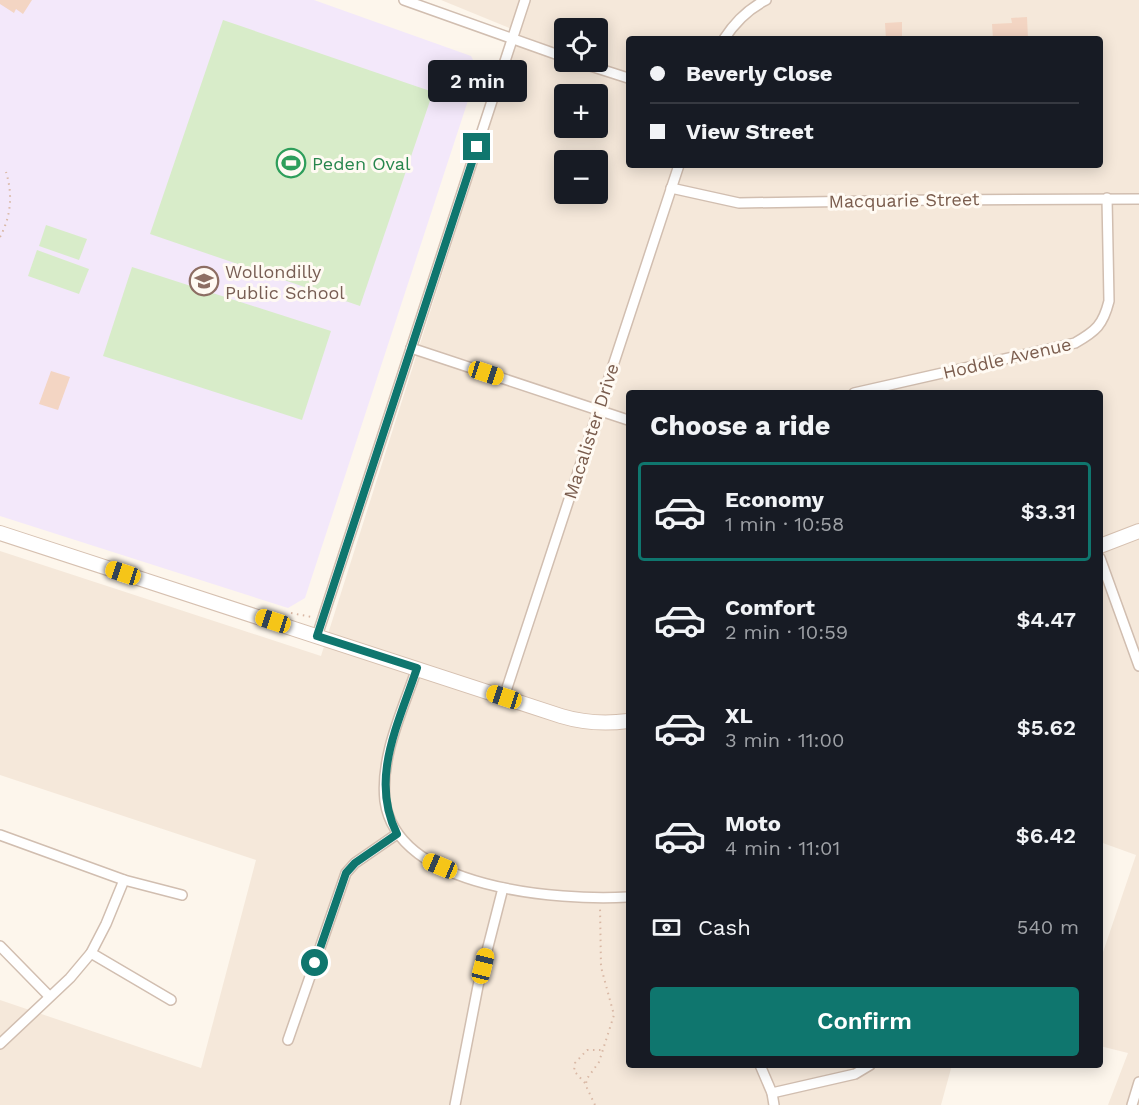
<!DOCTYPE html>
<html lang="en">
<head>
<meta charset="utf-8">
<style>
	:root { --surface:#171b24; --page:#242831; --text:#f1f3f6; --muted:#9ea1a6; --line:#363941; --accent:#0f766e }
	body { margin:0; font-family:"Work Sans",sans-serif; background:var(--page); color:var(--text); height:100vh; display:flex; flex-direction:column; font-size:22px; white-space:nowrap }
	* { box-sizing:border-box; margin:0 }
	p { font-size:20px; color:var(--muted) }
	.icon { flex:none; width:33px; height:33px; fill:none; stroke:currentColor; stroke-width:2; stroke-linecap:round; stroke-linejoin:round }
	.map { position:relative; flex:1; overflow:hidden }
	.details { position:absolute; left:626px; top:390px; width:477px; height:678px; display:flex; flex-direction:column; background:var(--surface); border-radius:6px; box-shadow:0 3px 15px #0003 }
	.details>* { flex:none }
	.top-card { position:absolute; left:626px; top:36px; width:477px; height:132px; border-radius:6px; box-shadow:0 3px 15px #0003; display:grid; align-content:center; height:132px; padding:0 24px; background:var(--surface) }
	.fabs { position:absolute; left:554px; top:18px; display:grid; gap:12px }
	.fabs a { display:grid; place-items:center; width:54px; height:54px; border-radius:6px; background:var(--surface); box-shadow:0 3px 15px #0003; font-size:30px }
	.end { position:absolute; width:27px; height:27px; margin:-14px; border:8px solid #0f766e; background:#fff; box-shadow:0 0 0 3px #fff }
	.from { border-radius:50% }
	.bubble { position:absolute; height:42px; border-radius:6px; background:var(--surface); box-shadow:0 3px 15px #0003; font-size:20px; font-weight:600; line-height:42px; text-align:center }
	.car { position:absolute; width:18px; height:36px; margin:-18px -9px; border-radius:8px; box-shadow:0 0 4px 2px #0007; background:linear-gradient(#f5c518 24%,#345 0 40%,#f5c518 0 76%,#345 0 86%,#f5c518 0) }
	.top-card b { display:flex; align-items:center; gap:21px; height:57px; font-size:22px }
	.top-card b+b { border-top:2px solid var(--line) }
	.top-card i { width:15px; height:15px; background:var(--text) }
	ul { padding:0; list-style:none }
	li { display:flex; align-items:center; gap:18px; height:99px; margin:0 12px 9px; padding:0 12px; border:3px solid transparent; border-radius:6px }
	li div { flex:1 }
	li b { display:block; font-size:22px }
	li em { font-style:normal; font-weight:600 }
	li.selected { border-color:var(--accent) }
	li>.icon { width:54px; height:54px; stroke-width:1.5 }
	h2 { padding:0 24px; font-size:27px; line-height:72px }
	.pay { display:flex; align-items:center; gap:15px; height:66px; padding:0 24px; font-size:22px }
	.pay p { margin-inline-start:auto }
	.primary-button { display:flex; gap:12px; margin-top:auto; padding:12px 24px }
	.primary-button a { flex:1; height:69px; border-radius:6px; background:var(--accent); color:#fff; font-size:24px; font-weight:600; line-height:69px; text-align:center }
	.map>svg:first-child { display:block }
	.residential { fill:#f5e8da; fill-rule:evenodd }
	.education { fill:#f3e8fa }
	.green { fill:#d8ecc9 }
	.building { fill:#f3d5c3 }
	.lines { fill:none; stroke-linecap:round; stroke-linejoin:round }
	.street-casing { stroke:#d1beb0; stroke-width:12 }
	.secondary-casing { stroke:#d6c0b0; stroke-width:16 }
	.path { stroke:#d9b8a5; stroke-width:2; stroke-dasharray:1.5 4.5; stroke-linecap:butt }
	.street { stroke:#fff; stroke-width:9 }
	.secondary { stroke:#fff; stroke-width:14 }
	.route { stroke:#0f766e; stroke-width:8 }
	.labels { text-anchor:middle; dominant-baseline:central; stroke-width:6; stroke-linejoin:round; paint-order:stroke }
	.leisure-label { font-size:18px; fill:#27864d; stroke:#fffaf3; text-anchor:start }
	.street-label { font-size:18px; fill:#7a5c4d; stroke:#fffaf3 }
	.education-label { font-size:18px; fill:#785e54; stroke:#fffaf3; text-anchor:start }
</style>
</head>
<body>
<div class="map">
<svg width="1139" height="1105" viewBox="0 0 1139 1105">
	<rect width="100%" height="100%" fill="#fdf6ec"/>
	<path class="residential" d="M 441,0 L 1139,0 L 1139,1105 L 1108,1105 L 1128,1053 L 1100,1046 L 1100,961 L 1136,855 L 1100,842 L 1100,393 L 628,393 L 628,1065 L 952,1065 L 941,1105 L 0,1105 L 0,1000 L 201,1068 L 256,860 L 0,775 L 0,551 L 321,656 L 519,32 ZM 564,28 L 597,28 L 597,62 L 564,62 ZM 628,39 L 1100,39 L 1100,165 L 628,165 ZM 564,94 L 597,94 L 597,128 L 564,128 ZM 564,160 L 597,160 L 597,194 L 564,194 Z"/>
	<polygon class="education" points="0,0 314,0 471,56 478,70 305,598 288,608 0,516"/>
	<g class="green">
		<polygon points="223,20 433,92 360,306 150,234"/>
		<polygon points="46,225 87,239 79,260 39,246"/>
		<polygon points="37,250 89,269 79,294 28,276"/>
		<polygon points="132,267 331,331 302,420 103,356"/>
	</g>
	<g class="building">
		<polygon points="0,0 32,0 23,14 16,9 14,13 0,4"/>
		<polygon points="1027,17 1028,39 993,39 992,24 1012,23 1011,18"/>
		<polygon points="902,22 902,39 886,39 885,23"/>
		<polygon points="51,371 70,377 58,410 39,404"/>
	</g>
	<g class="lines">
		<g class="street-casing">
			<g id="street">
				<polyline points="404,0 564,57"/>
				<path d="M 724,39 C 735,22 748,9 766,0"/>
				<polyline points="578,62 628,78"/>
				<polyline points="671,188 739,203 932,200 1139,199"/>
				<polyline points="411,348 628,420"/>
				<path d="M 854,393 L 1075,343 C 1096,331 1103,325 1109,301 L 1107,198"/>
				<polyline points="1100,558 1139,666"/>
				<polyline points="317,636 525,0"/>
				<path d="M 417,668 C 403,710 380,756 385,801 C 397,889 559,901 628,897"/>
				<polyline points="504,697 679,165"/>
				<polyline points="0,835 124,880 182,895"/>
				<polyline points="0,946 49,996"/>
				<polyline points="91,953 171,1000"/>
				<polyline points="288,1040 346,873 355,863 397,834"/>
				<polyline points="0,1044 70,978 91,953 106,924 124,880"/>
				<polyline points="760,1065 772,1093 774,1105"/>
				<polyline points="772,1093 855,1074 870,1065"/>
				<polyline points="455,1105 478,986 503,888"/>
				<polyline points="1132,1105 1139,1082"/>
			</g>
		</g>
		<g class="secondary-casing">
			<g id="secondary">
				<path d="M 0,533 L 561,716 C 584,723 605,724 628,721"/>
				<polyline points="1100,546 1139,531"/>
			</g>
		</g>
		<g class="path">
			<path d="M 0,237 C 11,216 13,195 6,172"/>
			<polyline points="291,613 312,617"/>
			<polyline points="585,1083 574,1071 575,1063 587,1050 601,1050"/>
			<polyline points="595,1105 587,1088 586,1080 599,1062 614,1015 601,967 600,907"/>
		</g>
		<use href="#street" class="street"/>
		<use href="#secondary" class="secondary"/>
	</g>
	<g class="lines">
		<path class="route" d="M 315,963 L 346,873 L 355,863 L 397,834 C 369,778 399,723 417,668 L 317,636 L 477,147"/>
	</g>
	<defs>
		<g id="stadium-ring" transform="scale(1.5)"><circle r="9.5" fill="#fffaf3" stroke="#2e9e5b" stroke-width="1.5"/><path d="M0-5a6.5 5 0 1 0 0 10a6.5 5 0 1 0 0-10ZM-3.5-1.8h7v3.6h-7Z" fill="#2e9e5b"/></g>
		<g id="school-ring" transform="scale(1.5)"><circle r="9.5" fill="#fffaf3" stroke="#8d6e63" stroke-width="1.5"/><path d="M0-5L7-2L0 1L-7-2ZM-4 1L0 2.5L4 1V4Q0 6-4 4Z" fill="#8d6e63"/></g>
	</defs>
	<g fill-rule="evenodd">
		<use href="#stadium-ring" x="291" y="163"/>
		<use href="#school-ring" x="204" y="281"/>
	</g>
	<g class="labels">
		<g class="leisure-label">
			<text x="312" y="163">Peden Oval</text>
		</g>
		<g class="street-label">
			<text transform="translate(904 200) rotate(-1)">Macquarie Street</text>
			<text transform="translate(1007 358) rotate(-13)">Hoddle Avenue</text>
			<text transform="translate(591 431) rotate(-72)">Macalister Drive</text>
		</g>
		<g class="education-label">
			<text x="225" y="271">Wollondilly<tspan x="225" dy="21">Public School</tspan></text>
		</g>
	</g>
</svg>
<div class="fabs">
<a><svg class="icon" aria-label="locate" viewBox="0 0 24 24"><circle cx="12" cy="12" r="6"/><path d="M12 2v4M12 18v4M2 12h4M18 12h4"/></svg></a>
<a>+</a>
<a>−</a>
</div>
<i class="end from" style="left:315px;top:963px"></i>
<i class="end" style="left:477px;top:147px"></i>
<div class="bubble" style="left:428px;top:60px;width:99px">2 min</div>
<i class="car" style="left:486px;top:373px;rotate:108deg"></i>
<i class="car" style="left:123px;top:573px;rotate:288deg"></i>
<i class="car" style="left:273px;top:621px;rotate:288deg"></i>
<i class="car" style="left:504px;top:697px;rotate:288deg"></i>
<i class="car" style="left:440px;top:866px;rotate:293deg"></i>
<i class="car" style="left:483px;top:966px;rotate:14deg"></i>
<div class="top-card">
<b><i class="from"></i>Beverly Close</b>
<b><i></i>View Street</b>
</div>
<section class="details">
<h2>Choose a ride</h2>
<ul>
<li class="selected"><svg class="icon" aria-label="car" viewBox="0 0 24 24"><path d="M5 17H2v-5l4-1 3-4h7l3 4 3 1v5h-3M9 17h6M6 11h13"/><circle cx="7" cy="17" r="2"/><circle cx="17" cy="17" r="2"/></svg><div><b>Economy</b><p>1 min · 10:58</p></div><em>$3.31</em></li>
<li><svg class="icon" aria-label="car" viewBox="0 0 24 24"><path d="M5 17H2v-5l4-1 3-4h7l3 4 3 1v5h-3M9 17h6M6 11h13"/><circle cx="7" cy="17" r="2"/><circle cx="17" cy="17" r="2"/></svg><div><b>Comfort</b><p>2 min · 10:59</p></div><em>$4.47</em></li>
<li><svg class="icon" aria-label="car" viewBox="0 0 24 24"><path d="M5 17H2v-5l4-1 3-4h7l3 4 3 1v5h-3M9 17h6M6 11h13"/><circle cx="7" cy="17" r="2"/><circle cx="17" cy="17" r="2"/></svg><div><b>XL</b><p>3 min · 11:00</p></div><em>$5.62</em></li>
<li><svg class="icon" aria-label="car" viewBox="0 0 24 24"><path d="M5 17H2v-5l4-1 3-4h7l3 4 3 1v5h-3M9 17h6M6 11h13"/><circle cx="7" cy="17" r="2"/><circle cx="17" cy="17" r="2"/></svg><div><b>Moto</b><p>4 min · 11:01</p></div><em>$6.42</em></li>
</ul>
<div class="pay"><svg class="icon" aria-label="cash" viewBox="0 0 24 24"><path d="M3 7h18v10H3z"/><circle cx="12" cy="12" r="2"/></svg>Cash<p>540 m</p></div>
<div class="primary-button"><a>Confirm</a></div>
</section>
</div>
</body>
</html>
